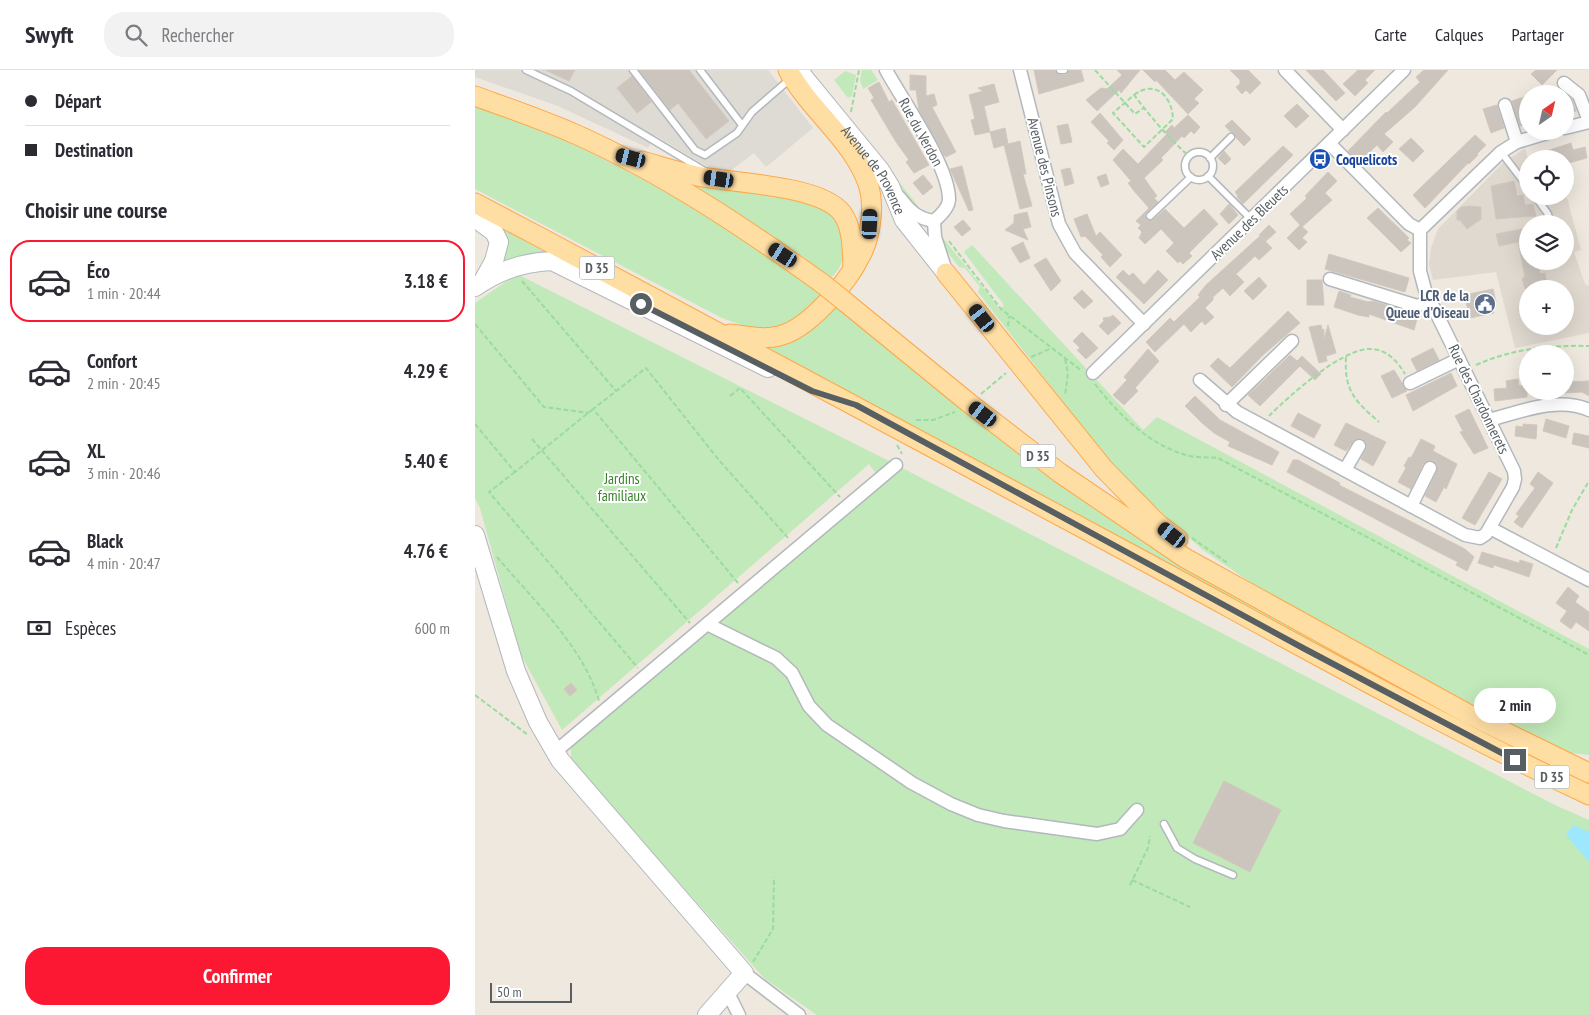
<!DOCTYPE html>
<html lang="fr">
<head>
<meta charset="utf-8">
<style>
	:root { --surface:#fff; --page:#f2f2f3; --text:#2b2b33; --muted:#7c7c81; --line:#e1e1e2; --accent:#fc1732 }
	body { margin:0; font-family:"PT Sans Narrow",sans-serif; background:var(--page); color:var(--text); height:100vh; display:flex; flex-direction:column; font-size:19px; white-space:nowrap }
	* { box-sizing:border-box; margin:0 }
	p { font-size:16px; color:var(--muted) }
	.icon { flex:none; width:28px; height:28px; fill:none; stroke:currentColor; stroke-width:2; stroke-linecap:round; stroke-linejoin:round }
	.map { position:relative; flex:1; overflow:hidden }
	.panel { display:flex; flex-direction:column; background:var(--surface); width:475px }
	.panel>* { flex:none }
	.guide { display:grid; align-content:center; height:110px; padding:0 25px; background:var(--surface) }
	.needle { width:32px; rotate:34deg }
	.tools { position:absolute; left:1044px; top:15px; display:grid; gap:10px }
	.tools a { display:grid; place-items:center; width:55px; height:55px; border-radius:50%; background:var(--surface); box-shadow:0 5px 20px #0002; font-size:25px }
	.scale { position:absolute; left:15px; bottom:12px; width:82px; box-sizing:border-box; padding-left:5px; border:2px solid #585f63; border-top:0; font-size:14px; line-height:18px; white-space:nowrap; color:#585f63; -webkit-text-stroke:4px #fff; paint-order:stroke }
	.end { position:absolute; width:22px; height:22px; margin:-11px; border:6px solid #585f63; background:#fff; box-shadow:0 0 0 2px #fff }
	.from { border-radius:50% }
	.bubble { position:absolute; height:35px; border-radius:18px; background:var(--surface); box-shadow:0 5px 20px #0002; font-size:16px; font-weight:700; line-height:35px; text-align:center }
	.car { position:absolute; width:15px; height:30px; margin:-15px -8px; border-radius:6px; box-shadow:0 0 4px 1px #0007; background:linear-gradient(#222 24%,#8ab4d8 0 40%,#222 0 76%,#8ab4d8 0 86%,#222 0) }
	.guide b { display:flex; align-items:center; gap:18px; height:48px; font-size:19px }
	.guide b+b { border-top:1px solid var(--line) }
	.guide i { width:12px; height:12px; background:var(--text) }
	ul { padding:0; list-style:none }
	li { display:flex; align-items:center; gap:15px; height:82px; margin:0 10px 8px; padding:0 15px; border:2px solid transparent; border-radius:20px }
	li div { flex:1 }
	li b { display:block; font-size:19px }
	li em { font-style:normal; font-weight:700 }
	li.current { border-color:var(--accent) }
	li>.icon { width:45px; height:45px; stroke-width:1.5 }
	h2 { padding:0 25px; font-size:22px; line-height:60px }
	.pay { display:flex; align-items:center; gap:12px; height:55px; padding:0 25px; font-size:19px }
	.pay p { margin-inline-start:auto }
	.action { display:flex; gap:10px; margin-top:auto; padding:10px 25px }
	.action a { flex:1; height:58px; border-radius:20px; background:var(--accent); color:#fff; font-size:20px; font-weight:700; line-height:58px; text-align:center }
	header { display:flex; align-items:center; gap:30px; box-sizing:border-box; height:70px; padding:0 25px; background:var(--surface); border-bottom:1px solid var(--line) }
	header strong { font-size:24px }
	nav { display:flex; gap:28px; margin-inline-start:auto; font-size:18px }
	.search { width:350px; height:45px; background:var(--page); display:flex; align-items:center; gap:12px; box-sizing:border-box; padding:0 18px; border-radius:20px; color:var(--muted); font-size:19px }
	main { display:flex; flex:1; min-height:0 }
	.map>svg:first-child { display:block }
	.industrial { fill:#dedad4 }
	.education { fill:#e0d9d0; fill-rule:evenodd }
	.green { fill:#c2e9b9 }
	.water { fill:#9ee8ff }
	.building { fill:#cbc5be; stroke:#d3c8bd }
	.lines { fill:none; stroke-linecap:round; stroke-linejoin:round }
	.lane-casing { stroke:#b3b8bc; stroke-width:9 }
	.street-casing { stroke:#b3b8bc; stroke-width:15 }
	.secondary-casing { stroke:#b2b8bd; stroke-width:20 }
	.primary-casing { stroke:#ffa747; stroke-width:21 }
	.path { stroke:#9adc9e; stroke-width:2; stroke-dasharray:5 2.5; stroke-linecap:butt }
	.lane { stroke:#fff; stroke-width:6 }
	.street { stroke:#fff; stroke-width:12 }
	.secondary { stroke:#fff; stroke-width:18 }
	.primary { stroke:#ffdea3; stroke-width:19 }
	.primary-bridge-casing { stroke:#ffa747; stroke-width:21; stroke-linecap:butt }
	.primary-bridge { stroke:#ffdea3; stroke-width:19 }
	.route { stroke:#585f63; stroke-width:6 }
	.labels { text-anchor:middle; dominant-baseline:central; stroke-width:4; stroke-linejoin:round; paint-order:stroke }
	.shield { fill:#fff; stroke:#8a8f92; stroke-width:1 }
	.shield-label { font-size:14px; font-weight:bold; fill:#585f63 }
	.street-label { font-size:15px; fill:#585f63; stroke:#fff }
	.transit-label { font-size:15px; font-weight:bold; fill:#164399; stroke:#fff; text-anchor:start }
	.service-label { font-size:15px; font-weight:bold; fill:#4e5e75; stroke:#fff; text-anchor:end }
	.park-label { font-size:15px; fill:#37822a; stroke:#fff }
</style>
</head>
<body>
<header>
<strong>Swyft</strong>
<div class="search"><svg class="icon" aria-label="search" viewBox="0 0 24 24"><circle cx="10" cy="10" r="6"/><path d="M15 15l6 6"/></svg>Rechercher</div>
<nav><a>Carte</a><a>Calques</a><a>Partager</a></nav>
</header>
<main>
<section class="panel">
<div class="guide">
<b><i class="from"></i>Départ</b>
<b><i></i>Destination</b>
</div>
<h2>Choisir une course</h2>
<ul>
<li class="current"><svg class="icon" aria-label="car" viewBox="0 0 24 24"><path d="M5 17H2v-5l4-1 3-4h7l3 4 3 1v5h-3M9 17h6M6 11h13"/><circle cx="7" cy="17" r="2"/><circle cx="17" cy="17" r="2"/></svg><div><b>Éco</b><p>1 min · 20:44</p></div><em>3.18 €</em></li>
<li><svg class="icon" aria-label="car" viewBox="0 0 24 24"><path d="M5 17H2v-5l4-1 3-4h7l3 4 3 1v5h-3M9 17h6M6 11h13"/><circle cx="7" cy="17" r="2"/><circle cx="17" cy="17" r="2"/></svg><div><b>Confort</b><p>2 min · 20:45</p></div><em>4.29 €</em></li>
<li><svg class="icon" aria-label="car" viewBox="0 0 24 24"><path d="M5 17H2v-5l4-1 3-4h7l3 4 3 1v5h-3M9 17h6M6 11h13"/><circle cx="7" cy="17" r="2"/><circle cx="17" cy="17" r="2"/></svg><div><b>XL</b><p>3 min · 20:46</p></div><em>5.40 €</em></li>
<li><svg class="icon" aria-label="car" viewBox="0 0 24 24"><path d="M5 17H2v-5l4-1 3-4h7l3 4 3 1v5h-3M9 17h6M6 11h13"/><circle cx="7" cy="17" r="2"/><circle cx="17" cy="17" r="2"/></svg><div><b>Black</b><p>4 min · 20:47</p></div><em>4.76 €</em></li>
</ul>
<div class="pay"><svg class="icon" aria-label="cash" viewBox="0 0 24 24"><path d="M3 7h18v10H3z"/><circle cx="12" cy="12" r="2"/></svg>Espèces<p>600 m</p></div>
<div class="action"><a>Confirmer</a></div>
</section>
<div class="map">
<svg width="1114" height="945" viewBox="0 0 1114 945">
	<rect width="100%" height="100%" fill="#eee8df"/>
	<polygon class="industrial" points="0,0 293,0 338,58 291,97 279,83 255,101 233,97 181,66 173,78 83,36 0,7"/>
	<path class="education" d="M 1050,78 L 1053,89 L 1052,126 L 1090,126 L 1090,120 L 1106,180 L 1099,182 L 1110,214 L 1114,216 L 1114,263 L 1040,278 L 1021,202 L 958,210 L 954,195 L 956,178 L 963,159 L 1028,93 ZM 1052,154 L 1090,154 L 1090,191 L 1052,191 ZM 1052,219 L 1090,219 L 1090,256 L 1052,256 Z"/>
	<g class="green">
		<polygon points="329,0 336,0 450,145 443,144"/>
		<polygon points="387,0 396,0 403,10 388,19 385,10"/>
		<polygon points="370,1 381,5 377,26 373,28 359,10"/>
		<path d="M 0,35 C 126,79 243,146 349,227 L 308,259 L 277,259 L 247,248 L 0,119 Z"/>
		<path d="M 200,108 L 343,134 C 349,139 358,143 362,149 C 373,165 372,197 355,208 L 329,187 L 244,132 Z"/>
		<polygon points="21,155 78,186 28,193"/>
		<polygon points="464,163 525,239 529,235 489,182 497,175 668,360 682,347 1114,579 1114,685 1096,683 1028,651 793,524 728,480 663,422 633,390 503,222 505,217 490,198 484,197 465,172"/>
		<polygon points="42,204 404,386 1080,735 1114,750 1114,945 342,945 290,909 96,691 96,677 405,409 394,394 87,660 45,583 5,438 0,428 0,233"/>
		<polygon points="359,235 567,398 1114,709 1114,718 947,634 292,277 313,271"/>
	</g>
	<polygon class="water" points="1098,755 1114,762 1114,792 1091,765"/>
	<g class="building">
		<polygon points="70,0 100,0 94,11"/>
		<polygon points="164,0 214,0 254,51 231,69 203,33 195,40"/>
		<polygon points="559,0 580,0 585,5 591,5 594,0 606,0 609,11 564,24"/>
		<polygon points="642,0 665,0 646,23 644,20 622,41 611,30 626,18 632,19 647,5"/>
		<polygon points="668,0 690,0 700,10 709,2 728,20 719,29 724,33 713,44 681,10 680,12"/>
		<polygon points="755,0 773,0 786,13 775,24 771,20 767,24 761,17 765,14 765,10"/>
		<polygon points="831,0 848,0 870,23 861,31"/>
		<polygon points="883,0 900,0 890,10 893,13 880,26 868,14"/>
		<polygon points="949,0 973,0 940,37 909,64 918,72 908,82 902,75 884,92 873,81 911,42 912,43 945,12 941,7"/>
		<polygon points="1061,0 1082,0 1067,15 1056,4"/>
		<polygon points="435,5 451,6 451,26 459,24 462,35 457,37 481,82 471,87 469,85 444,40 441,20 435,20"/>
		<polygon points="157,6 176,32 162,43 142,18"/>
		<polygon points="404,12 414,32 417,30 454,95 439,103 431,92 434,90 421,72 396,30 399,28 393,18"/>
		<polygon points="519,14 524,32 509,36 515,62 500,65 496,50 500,49 494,25 508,21 503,18"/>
		<polygon points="1052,26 1052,30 1045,37 1052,34 1052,54 1045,56 1037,31"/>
		<polygon points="1093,26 1097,30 1101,41 1090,45 1090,27"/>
		<polygon points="822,34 834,46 821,58 809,46"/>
		<polygon points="1022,35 1029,58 1016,63 1008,39"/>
		<polygon points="625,43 648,70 639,80 632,73 634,71 616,52"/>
		<polygon points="713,45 725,57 719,64 716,61 709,68 707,66 686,88 688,90 669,108 682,126 679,128 683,132 670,144 672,150 678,150 690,139 709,158 729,139 743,154 714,183 717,186 708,194 705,191 703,193 691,181 699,173 686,159 670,174 664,168 667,162 663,158 666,155 661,151 674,138 659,121 653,113 656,111 638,90 648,79 663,94 692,64 690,62 697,55 699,58"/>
		<polygon points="757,50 776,69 769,76 750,56"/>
		<polygon points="593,54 597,72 586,74 582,56"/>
		<polygon points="530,58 533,74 519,78 515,62"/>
		<polygon points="1000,65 1011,75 1002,84 1003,85 994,94 993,93 950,138 938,125"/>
		<polygon points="936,68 949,81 938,92 924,79"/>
		<polygon points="545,71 551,104 548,104 557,136 545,139 529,75"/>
		<polygon points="1096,73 1098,80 1110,77 1112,88 1090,94 1090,89 1056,89 1056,86"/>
		<polygon points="808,76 818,85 768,134 762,127 763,126 760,122"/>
		<polygon points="749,81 756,89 750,95 743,88"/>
		<polygon points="487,96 498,140 494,141 475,99"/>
		<polygon points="595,98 599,113 590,116 586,100"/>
		<polygon points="853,102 862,111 850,123 857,130 827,157 815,144 832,128 830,126"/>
		<polygon points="631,104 634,114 626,117 622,107"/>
		<polygon points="448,105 458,117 448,125 438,113"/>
		<polygon points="1039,111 1042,126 1048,125 1050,135 1058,134 1061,146 1021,149 1016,116"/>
		<polygon points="754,134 763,145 754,154 745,144"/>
		<polygon points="994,136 1006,137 1006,149 992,159 985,150 982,150 982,141 986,137"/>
		<polygon points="903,138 934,168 932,170 936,173 926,182 892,148"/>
		<polygon points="552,142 556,157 548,159 553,170 530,160 539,153 539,145"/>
		<polygon points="612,144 621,166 625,162 647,185 635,197 626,187 628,185 610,166 606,167 599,149"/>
		<polygon points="488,150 496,159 487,166 479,157"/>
		<polygon points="794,155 801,162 791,171 784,165"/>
		<polygon points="825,155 833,162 827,168 832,172 824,180 812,168"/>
		<polygon points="1052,158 1052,191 1062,191 1065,204 1070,203 1073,219 1050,219 1047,208 1050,207 1043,172 1024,176 1021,164"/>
		<polygon points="785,166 797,178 784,190 780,186 761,204 769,212 755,226 748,218 738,227 738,230 730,238 739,247 730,255 727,251 716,262 709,254 680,282 671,272 695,248 699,252 725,227 723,225 731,215"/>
		<polygon points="548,172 555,188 545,193 536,178"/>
		<polygon points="854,184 934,208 930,222 850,199"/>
		<polygon points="571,188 586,211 576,221 559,195"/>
		<polygon points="648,200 654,206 658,203 669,215 683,200 693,210 669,234 641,207"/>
		<polygon points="784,207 792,216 778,230 769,221"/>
		<polygon points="832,210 847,210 849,235 832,235"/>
		<polygon points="1018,219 1021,232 1017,237 1019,243 995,248 991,232 995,229 994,224"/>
		<polygon points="607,220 618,231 609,239 598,228"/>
		<polygon points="864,221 876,225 875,227 893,232 898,231 943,245 939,260 894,244 894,247 883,245 859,237"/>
		<polygon points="813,241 825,253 788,285 757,317 735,296 743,288 755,298"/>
		<polygon points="638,245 646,253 633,265 624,256 629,251 628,248 635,247"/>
		<polygon points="846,255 847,260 849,259 849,269 853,255 861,283 851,286 852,291 844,293 834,257"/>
		<polygon points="607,262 623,278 611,289 602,280 605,278 598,271"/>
		<polygon points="958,278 964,290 942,301 936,289"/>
		<polygon points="673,279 684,291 660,318 663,321 649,335 638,325 652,310 649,307"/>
		<polygon points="815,285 822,291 827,286 846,304 840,310 825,296 785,336 773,325"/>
		<polygon points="919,300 932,321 917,328 906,306"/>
		<polygon points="976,303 982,316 938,341 931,325"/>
		<polygon points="1043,309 1044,316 1052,315 1052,327 1020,331 1019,319 1032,318 1031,311"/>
		<polygon points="1114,311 1114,326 1107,322 1090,323 1090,312"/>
		<polygon points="720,326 745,350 804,382 797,395 753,376 755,372 739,363 727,353 710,336"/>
		<polygon points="994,339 1013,378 999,384 985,362 988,361 980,346"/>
		<polygon points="823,343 846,355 839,368 816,356"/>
		<polygon points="1071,349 1094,356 1091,368 1068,361"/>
		<polygon points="871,353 911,372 898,396 886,389 892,377 888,369 880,369 871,381 859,375"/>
		<polygon points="1048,354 1062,355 1061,369 1040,366 1041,356 1048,357"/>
		<polygon points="1099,363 1114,366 1114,378 1097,374"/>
		<polygon points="946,369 960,376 958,381 982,394 971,419 969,417 961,432 950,426 962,401 962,394 959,391 954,390 948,394 936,419 923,412 931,398 929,396 934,387 936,388"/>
		<polygon points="818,390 823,390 865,413 864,415 990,479 999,487 992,501 981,495 983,492 961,481 812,402"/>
		<polygon points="1014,402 1027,409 1000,455 987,448"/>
		<polygon points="1063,402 1078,413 1047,458 1039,452 1044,446 1041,444 1060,418 1055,414"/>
		<polygon points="1007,482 1044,493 1045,490 1058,494 1054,507 1019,495 1018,498 1003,493"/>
		<polygon points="1093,517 1104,526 1100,532 1114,542 1114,561 1101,552 1096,559 1085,551 1092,541 1081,533"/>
		<polygon points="96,613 102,620 95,626 89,619"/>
		<polygon points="749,711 806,740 775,802 718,773"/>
	</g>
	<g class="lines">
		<g class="lane-casing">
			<g id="lane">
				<polyline points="51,0 96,21 228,100"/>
				<polyline points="158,0 220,80 230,85 262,63 277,42 315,9"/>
				<polyline points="225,0 267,55"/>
				<polyline points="585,0 589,0"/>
				<polyline points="1026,82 1052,116"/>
				<circle cx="724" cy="96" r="14"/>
				<polyline points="735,88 756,67"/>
				<polyline points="733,106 776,149"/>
				<polyline points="1060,126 1073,144 1076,154"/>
				<polyline points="675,146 716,107"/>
				<polyline points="689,754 702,778 720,789 758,805"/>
			</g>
		</g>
		<g class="street-casing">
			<g id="street">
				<path d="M 411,0 C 428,31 474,96 474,129 C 474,138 465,146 459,151"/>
				<polyline points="545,0 584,154 600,183 669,254"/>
				<polyline points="810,0 868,60"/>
				<polyline points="1089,13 1104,25 1114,51"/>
				<polyline points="1030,35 1042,72"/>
				<polyline points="1090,58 1114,52"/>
				<polyline points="854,73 934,154 945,160"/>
				<path d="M 424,127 C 435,141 441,148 459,151"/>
				<polyline points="459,151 460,167 469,195"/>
				<polyline points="855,209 942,236 955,231"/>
				<polyline points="618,303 929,0"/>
				<polyline points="725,310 762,342 990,465 1005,468 1011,464 1038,417 1040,409 1039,401 950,220 945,201 945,160 1026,82 1042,72 1079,61"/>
				<polyline points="935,313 984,289"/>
				<polyline points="751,335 817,271"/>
				<path d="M 1014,350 C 1045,342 1083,326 1114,340"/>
				<polyline points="870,400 884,376"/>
				<polyline points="936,436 955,398"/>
				<polyline points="1015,458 1114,510"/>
				<polyline points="232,554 301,588 317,603 334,636 352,655 437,713 476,734 503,745 529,751 622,764 645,759 662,740"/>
				<polyline points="80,682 421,395"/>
				<polyline points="269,903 324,945"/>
				<polyline points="252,921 264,945"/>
			</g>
		</g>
		<g class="secondary-casing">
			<g id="secondary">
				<path id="s1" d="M 323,0 L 405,100 L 415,116 L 429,150 L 471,203"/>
				<polyline points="0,148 19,162 24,172 19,191 8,211"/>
				<path d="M 0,217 C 23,201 49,192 77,191 L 293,298"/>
				<polyline points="0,465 41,601 63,652 85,690 269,903 232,945"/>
			</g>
		</g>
		<g class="primary-casing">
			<g id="primary">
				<path d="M 0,26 C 33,38 68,50 100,64 C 188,103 270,158 348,214"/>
				<path d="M 167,91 C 185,96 203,102 222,106 C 257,113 346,115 367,143 C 378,158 377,179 378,198"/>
				<path d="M 0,133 C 219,248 437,365 654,483 C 806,565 957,651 1114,725"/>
				<polyline points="471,203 629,399 682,453 703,469"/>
				<polyline points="369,231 494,333 585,403 710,488 993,644 1114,703"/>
				<path d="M 255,264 C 271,266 289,270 304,266 C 334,259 373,212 386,185 C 396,166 400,135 393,114 C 378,70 335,41 313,0"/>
			</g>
		</g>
		<g class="path">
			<polyline points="620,0 660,44 669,38"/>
			<path d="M 659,25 C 680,9 697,26 698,49 L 669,77 L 638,43 L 659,25 C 676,47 693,68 714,86"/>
			<polyline points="376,42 384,0"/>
			<polyline points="474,171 526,239 607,301"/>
			<polyline points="47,211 141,321"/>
			<polyline points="0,254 69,337 114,343"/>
			<polyline points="533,256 534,246"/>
			<polyline points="556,287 577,278"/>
			<path d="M 871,287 C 869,321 880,331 904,352"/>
			<polyline points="590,289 593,303 590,326"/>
			<path d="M 1001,295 C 1036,279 1075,275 1114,276"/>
			<path d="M 620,314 C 643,344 673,374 711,385 C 721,388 733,387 743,388 L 1114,585"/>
			<polyline points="506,324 531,303"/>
			<polyline points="255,326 265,318 365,427"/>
			<path d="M 794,346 C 814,326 864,281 893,279 C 910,278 922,290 930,304"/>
			<polyline points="441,350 458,350 480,342"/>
			<polyline points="0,354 40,402 118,339"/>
			<polyline points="57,369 215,553"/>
			<polyline points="422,375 427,384"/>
			<polyline points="40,402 14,422 163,598"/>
			<polyline points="717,468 754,494"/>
			<polyline points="1081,478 1097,440 1114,411"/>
			<path d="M 22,487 C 57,529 109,577 124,631"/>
			<polyline points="263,513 118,339 171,298 243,389 314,469"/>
			<polyline points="0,625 53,665"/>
			<polyline points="657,810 715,837"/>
			<polyline points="655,815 673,778 675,766"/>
			<polyline points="278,892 298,859 299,807"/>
		</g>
		<use href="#lane" class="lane"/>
		<use href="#street" class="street"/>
		<use href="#secondary" class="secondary"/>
		<use href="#primary" class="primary"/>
		<g class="primary-bridge-casing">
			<polyline id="primary-bridge" points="348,214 369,231"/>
		</g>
		<use href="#primary-bridge" class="primary-bridge"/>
	</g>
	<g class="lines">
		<polyline class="route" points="166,234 337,321 381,335 828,578 1040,690"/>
	</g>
	<defs>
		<g id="bus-disc" transform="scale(1.125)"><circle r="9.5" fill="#1a4fb4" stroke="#fff"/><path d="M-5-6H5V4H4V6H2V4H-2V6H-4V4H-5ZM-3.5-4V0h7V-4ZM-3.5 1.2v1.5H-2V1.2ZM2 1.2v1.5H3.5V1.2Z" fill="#fff"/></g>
		<g id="civic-disc" transform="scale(1.125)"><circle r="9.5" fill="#5c6f8a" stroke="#fff"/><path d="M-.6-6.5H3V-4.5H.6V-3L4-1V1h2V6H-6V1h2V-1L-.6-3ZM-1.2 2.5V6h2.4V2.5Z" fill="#fff"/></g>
	</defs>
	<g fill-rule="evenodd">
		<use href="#bus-disc" x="845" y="89"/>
		<use href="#civic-disc" x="1010" y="234"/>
	</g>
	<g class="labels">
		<g class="shield">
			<rect x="104.5" y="186.5" width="35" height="23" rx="4"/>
			<rect x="545.5" y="374.5" width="35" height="23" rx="4"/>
			<rect x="1059.5" y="695.5" width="35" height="23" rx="4"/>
		</g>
		<g class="shield-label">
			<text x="122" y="198">D 35</text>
			<text x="563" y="386">D 35</text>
			<text x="1077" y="707">D 35</text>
		</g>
		<g class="street-label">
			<text transform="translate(446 62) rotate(61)">Rue du Verdon</text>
			<text transform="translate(570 97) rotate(76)">Avenue des Pinsons</text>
			<text stroke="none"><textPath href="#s1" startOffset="126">Avenue de Provence</textPath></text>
			<text transform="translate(774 152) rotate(-44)">Avenue des Bleuets</text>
			<text transform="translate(1004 329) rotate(64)">Rue des Chardonnerets</text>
		</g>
		<g class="transit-label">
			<text x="861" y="89">Coquelicots</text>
		</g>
		<g class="service-label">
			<text x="994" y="225">LCR de la<tspan x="994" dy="17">Queue d'Oiseau</tspan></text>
		</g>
		<g class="park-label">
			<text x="147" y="408">Jardins<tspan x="147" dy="17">familiaux</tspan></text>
		</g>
	</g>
</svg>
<div class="tools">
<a><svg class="needle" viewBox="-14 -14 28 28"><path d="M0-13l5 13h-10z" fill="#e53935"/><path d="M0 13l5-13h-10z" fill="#7c7c81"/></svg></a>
<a><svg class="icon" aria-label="locate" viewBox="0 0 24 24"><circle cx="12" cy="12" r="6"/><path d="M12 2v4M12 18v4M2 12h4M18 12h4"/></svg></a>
<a><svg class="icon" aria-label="layers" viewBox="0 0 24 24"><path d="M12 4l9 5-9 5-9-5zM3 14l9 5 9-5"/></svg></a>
<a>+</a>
<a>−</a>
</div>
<div class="scale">50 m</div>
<i class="end from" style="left:166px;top:234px"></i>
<i class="end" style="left:1040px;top:690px"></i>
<div class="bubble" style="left:999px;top:618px;width:82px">2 min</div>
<i class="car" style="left:156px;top:88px;rotate:284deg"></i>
<i class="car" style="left:244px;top:109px;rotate:279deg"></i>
<i class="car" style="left:395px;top:154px;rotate:3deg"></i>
<i class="car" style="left:308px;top:185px;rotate:303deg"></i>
<i class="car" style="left:507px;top:248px;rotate:322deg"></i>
<i class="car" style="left:508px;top:344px;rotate:307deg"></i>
<i class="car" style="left:697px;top:465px;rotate:308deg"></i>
</div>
</main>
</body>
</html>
